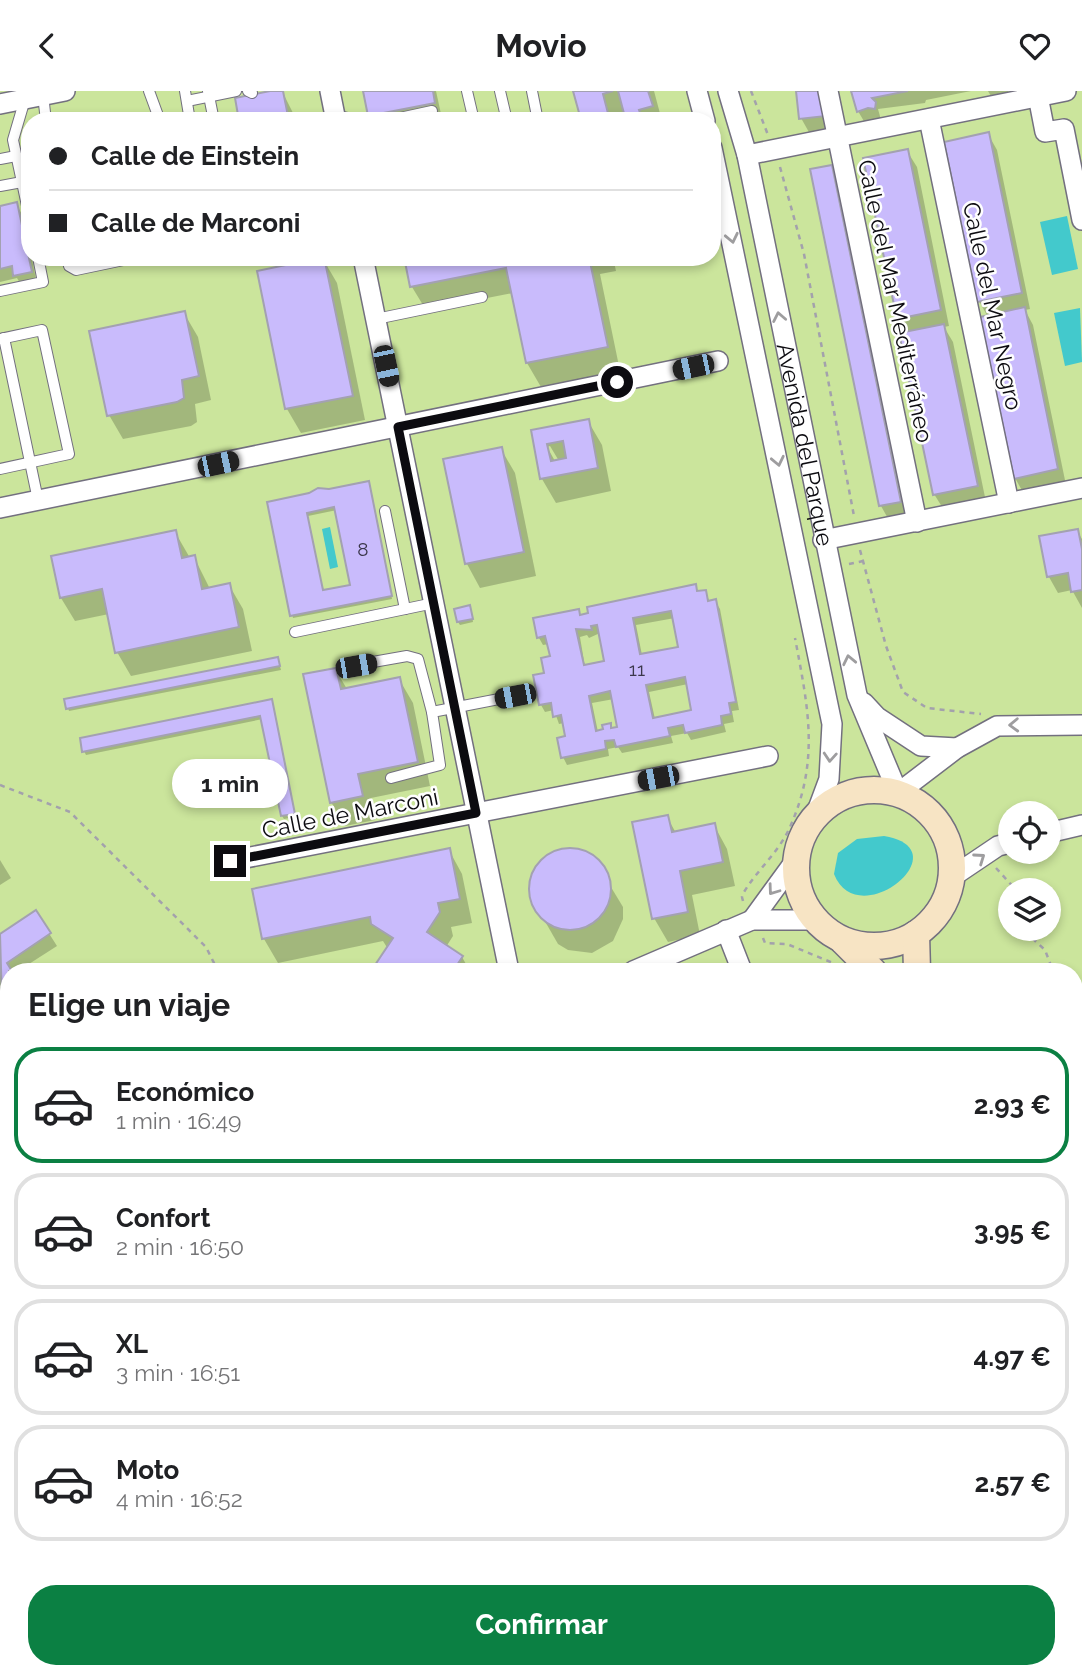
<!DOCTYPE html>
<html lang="es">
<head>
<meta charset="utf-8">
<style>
	:root { --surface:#fff; --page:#f2f2f2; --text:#202124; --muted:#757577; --line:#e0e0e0; --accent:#0b8043 }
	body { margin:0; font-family:Raleway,sans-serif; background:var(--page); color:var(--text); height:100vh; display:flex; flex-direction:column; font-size:26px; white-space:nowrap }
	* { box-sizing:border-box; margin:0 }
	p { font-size:23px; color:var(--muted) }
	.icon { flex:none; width:38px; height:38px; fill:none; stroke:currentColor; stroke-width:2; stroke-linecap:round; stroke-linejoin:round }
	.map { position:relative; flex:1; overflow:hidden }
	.sheet { position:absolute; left:0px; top:872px; width:1083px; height:716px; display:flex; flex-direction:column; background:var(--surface); border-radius:28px 28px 0 0; box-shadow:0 4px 10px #0003 }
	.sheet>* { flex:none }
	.banner { position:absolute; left:21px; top:21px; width:700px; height:154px; border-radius:28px; box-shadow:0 4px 10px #0003; display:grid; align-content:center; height:154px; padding:0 28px; background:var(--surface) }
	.tools { position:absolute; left:998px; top:710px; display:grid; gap:14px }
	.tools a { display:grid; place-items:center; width:63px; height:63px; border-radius:50%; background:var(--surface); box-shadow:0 4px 10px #0003; font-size:35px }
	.end { position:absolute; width:32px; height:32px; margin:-16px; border:9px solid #0c0b10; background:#fff; box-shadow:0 0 0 4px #fff }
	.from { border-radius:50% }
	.bubble { position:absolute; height:49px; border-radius:24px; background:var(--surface); box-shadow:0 4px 10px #0003; font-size:23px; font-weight:700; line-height:49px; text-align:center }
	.car { position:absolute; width:21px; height:42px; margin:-21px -10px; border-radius:9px; box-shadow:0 0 5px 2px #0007; background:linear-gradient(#222 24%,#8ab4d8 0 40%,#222 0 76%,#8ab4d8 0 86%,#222 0) }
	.banner b { display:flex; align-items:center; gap:24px; height:66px; font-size:26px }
	.banner b+b { border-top:2px solid var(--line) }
	.banner i { width:18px; height:18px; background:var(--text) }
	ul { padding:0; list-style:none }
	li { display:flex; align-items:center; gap:21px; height:116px; margin:0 14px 10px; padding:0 14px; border:4px solid var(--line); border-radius:28px }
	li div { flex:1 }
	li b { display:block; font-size:26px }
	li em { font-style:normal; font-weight:700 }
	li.selected { border-color:var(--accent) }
	li>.icon { width:63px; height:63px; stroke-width:1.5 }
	h2 { padding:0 28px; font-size:32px; line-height:84px }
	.action { display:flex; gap:14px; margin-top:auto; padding:14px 28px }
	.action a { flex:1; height:80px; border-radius:28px; background:var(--accent); color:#fff; font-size:28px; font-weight:700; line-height:80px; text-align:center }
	header { display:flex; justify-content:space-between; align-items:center; height:91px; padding:0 28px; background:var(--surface); font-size:32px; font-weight:700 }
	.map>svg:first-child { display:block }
	.green { fill:#cbe59c; fill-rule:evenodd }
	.water { fill:#43c9cc }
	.shadow { fill:#0003; fill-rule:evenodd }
	.building { fill:#c9bbfc; stroke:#a3a1b1; stroke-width:2; fill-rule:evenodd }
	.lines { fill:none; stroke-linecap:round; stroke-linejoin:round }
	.lane-casing { stroke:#73707f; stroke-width:12 }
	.street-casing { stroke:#73707f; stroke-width:22 }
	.secondary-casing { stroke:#73707f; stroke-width:29 }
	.highway-casing { stroke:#98702c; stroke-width:36 }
	.path { stroke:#a3a1ac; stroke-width:2.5; stroke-dasharray:5 5; stroke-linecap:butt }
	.lane { stroke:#fff; stroke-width:10 }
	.street { stroke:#fff; stroke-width:19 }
	.secondary { stroke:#f7e4c4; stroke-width:26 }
	.highway { stroke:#e3a63b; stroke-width:33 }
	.oneway { stroke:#9e9d9f }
	.route { stroke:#0c0b10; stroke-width:9 }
	.labels { text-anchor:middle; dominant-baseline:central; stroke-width:5; stroke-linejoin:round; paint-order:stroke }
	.number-label { font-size:19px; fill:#3b374b }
	.street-label { font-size:23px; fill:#0c0b10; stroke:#fefefe }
</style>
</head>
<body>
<header><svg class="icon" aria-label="back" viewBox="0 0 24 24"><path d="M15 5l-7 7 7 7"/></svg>Movio<svg class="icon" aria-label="heart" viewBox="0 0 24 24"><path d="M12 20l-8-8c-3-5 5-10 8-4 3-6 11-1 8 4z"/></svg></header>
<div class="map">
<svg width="1082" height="1587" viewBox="0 0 1082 1587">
	<rect width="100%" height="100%" fill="#f1effd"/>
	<path class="green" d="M 0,0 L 1082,0 L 1082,1587 L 0,1587 ZM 30,30 L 712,30 L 712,166 L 30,166 ZM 1010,723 L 1048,723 L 1048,761 L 1010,761 ZM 1010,800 L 1048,800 L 1048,838 L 1010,838 ZM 9,880 L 1074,880 L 1074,1578 L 9,1578 Z"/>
	<g class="water">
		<polygon points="1067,125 1078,178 1052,184 1040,131"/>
		<polygon points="1080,217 1082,271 1065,275 1054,222"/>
		<polygon points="330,436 338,476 330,478 322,438"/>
		<path d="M 884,745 C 963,758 858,844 834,783 L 838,762 L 857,748 Z"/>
	</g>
	<g class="shadow">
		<polygon points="279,0 282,0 297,30 241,30"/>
		<polygon points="366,0 436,0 441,23 410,30 373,30"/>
		<polygon points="575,0 654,0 662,30 628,30 626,24 615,27 616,30 583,30"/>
		<polygon points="796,0 828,0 836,36 810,43 801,27"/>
		<polygon points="852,0 971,0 926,9 925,12 878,18 881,29 865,32 855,15"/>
		<polygon points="988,0 1008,0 1009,2 992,7"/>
		<polygon points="988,43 997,59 1030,218 1025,219 1033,234 1066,394 1024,403 1015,387 988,226 979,210"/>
		<polygon points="907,60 917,76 949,235 944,236 953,251 986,411 944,419 934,403 907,242 898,227"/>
		<polygon points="831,75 840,91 909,427 890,431 881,415"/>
		<polygon points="16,113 23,125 37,193 22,196 17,187 0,191 0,116"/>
		<polygon points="276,166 308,166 279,172"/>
		<polygon points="406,166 613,166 616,180 600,183 620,280 541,296 527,272 513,202 426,219 412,196"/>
		<polygon points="323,168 337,192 365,329 301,342 287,318 259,181"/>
		<polygon points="184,222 198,246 211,309 195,313 197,331 191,335 123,348 109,324"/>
		<path d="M 588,330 L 602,354 L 611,400 L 556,412 L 542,388 L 533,341 ZM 550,355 L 559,370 L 555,370 L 547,356 Z"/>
		<polygon points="501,358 515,382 536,485 480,497 467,473 445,369"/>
		<path d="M 370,396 L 392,508 L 293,527 L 269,412 ZM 337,419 L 352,495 L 323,501 L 308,425 Z"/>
		<polygon points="1077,440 1082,448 1082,517 1072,499 1058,502 1049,486 1041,446"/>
		<polygon points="175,441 190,467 194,466 210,498 229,494 243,518 252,560 131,585 117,561 109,523 75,530 61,507"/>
		<path d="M 695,495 L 698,502 L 705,501 L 710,511 L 715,510 L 720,518 L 739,619 L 732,620 L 734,631 L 724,633 L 726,641 L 691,649 L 687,642 L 671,645 L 673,652 L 622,662 L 618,656 L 608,658 L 609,665 L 567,674 L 563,666 L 567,647 L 564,632 L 559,633 L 554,619 L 545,621 L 541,614 L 552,567 L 549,553 L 543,554 L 539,547 L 578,520 L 581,525 ZM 675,527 L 680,557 L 642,564 L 636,534 ZM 600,542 L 606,571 L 585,576 L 580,546 L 587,544 L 589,547 ZM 688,593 L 693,621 L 655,628 L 649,601 ZM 614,608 L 619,637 L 612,638 L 610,634 L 598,641 L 592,612 Z"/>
		<polygon points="471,519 473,531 460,534 458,531"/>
		<polygon points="278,568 281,579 69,620 68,617"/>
		<polygon points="335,578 347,598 399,588 413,612 430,695 371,707 375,729 345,735 331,711"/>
		<polygon points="271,610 295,726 284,728 282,725 263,628 86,664 84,660"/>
		<polygon points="667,726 676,742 714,734 727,758 735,795 692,804 700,844 668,851 654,827"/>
		<polygon points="449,759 462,783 472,832 451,836 453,845 446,856 462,866 470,880 373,880 388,858 383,850 278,872 264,848 254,799"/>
		<polygon points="568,759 594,768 623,816 623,828 613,850 592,862 568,859 558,853 531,806 531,793 544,769"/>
		<polygon points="0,769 11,787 0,794"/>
		<polygon points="36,822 57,855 18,880 9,880 9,920 0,906 0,845"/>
		<polygon points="909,1578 910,1583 898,1587 876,1587"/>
		<polygon points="980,1578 1001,1578 993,1582 996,1587 984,1587"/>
	</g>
	<g class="building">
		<polygon points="270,0 283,0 289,30 239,30 235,7"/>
		<polygon points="363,0 433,0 435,12 368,25"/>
		<polygon points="573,0 613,0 603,3 610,30 595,30 594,25 581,29"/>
		<polygon points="618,0 648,0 653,15 639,19 642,27 647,25 649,30 626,30"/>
		<polygon points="796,0 821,0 826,25 799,28"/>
		<polygon points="851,0 908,0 872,7 876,11 875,18 868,17 857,21"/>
		<polygon points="989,41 1022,202 977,211 944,51"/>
		<polygon points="908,58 941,219 897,228 863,67"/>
		<polygon points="832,74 901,411 879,415 810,78"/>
		<polygon points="17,111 32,181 13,185 12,175 0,178 0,115"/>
		<polygon points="324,166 353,305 285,318 257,180"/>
		<polygon points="404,166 589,166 608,256 526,272 506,177 410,196"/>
		<polygon points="1025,216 1058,378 1014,388 980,226"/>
		<polygon points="185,220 199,285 182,289 184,307 177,311 107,325 89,240"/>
		<polygon points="944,233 978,395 933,404 899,242"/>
		<path d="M 589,328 L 598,377 L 540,388 L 531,339 ZM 563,350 L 566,367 L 551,370 L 547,353 Z"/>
		<polygon points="502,356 524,461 465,473 443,368"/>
		<path d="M 369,390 L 392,505 L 290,525 L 267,411 L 309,402 L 318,397 L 329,398 ZM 334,416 L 350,494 L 323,499 L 307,422 Z"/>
		<polygon points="1078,438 1082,458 1082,499 1071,501 1068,482 1047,486 1039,445"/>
		<polygon points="176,439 182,467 195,464 202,498 230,492 239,536 115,562 102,498 60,507 51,465"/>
		<path d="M 696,493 L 697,500 L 706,499 L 708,510 L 716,508 L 736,611 L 729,612 L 731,623 L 721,625 L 722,634 L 685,642 L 683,634 L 668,637 L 670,645 L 616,656 L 614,649 L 605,650 L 606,658 L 561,667 L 557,647 L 565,645 L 561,624 L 553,626 L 551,612 L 539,614 L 533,584 L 544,582 L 541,567 L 550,565 L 545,545 L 537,547 L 533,527 L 579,518 L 580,524 L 588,522 L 587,516 ZM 671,520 L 678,556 L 640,563 L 633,527 ZM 597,534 L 604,570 L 584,574 L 576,538 L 592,539 L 591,535 ZM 685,586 L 691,619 L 653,627 L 646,594 ZM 610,600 L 617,636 L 611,637 L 611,632 L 602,634 L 603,638 L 596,640 L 589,605 Z"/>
		<polygon points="470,514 473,528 457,531 454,518"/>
		<polygon points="278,566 280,575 66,618 64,608"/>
		<polygon points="336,577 341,598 400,586 418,671 358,683 363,705 330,712 303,583"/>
		<polygon points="272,608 295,723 281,725 260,625 82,661 80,647"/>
		<polygon points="668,724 672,741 715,732 723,771 680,780 688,821 652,828 632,731"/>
		<polygon points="450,757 460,808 438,812 440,821 427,841 463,865 453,880 371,880 393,847 371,833 370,826 262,848 252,798"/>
		<circle cx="570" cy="798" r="41"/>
		<polygon points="36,819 51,842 7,872 12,880 9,880 9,906 2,911 0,843"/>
		<polygon points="652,1578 679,1578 686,1587 656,1587"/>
		<polygon points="871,1578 909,1578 910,1579 897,1583 899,1587 874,1587"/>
		<polygon points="978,1578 993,1578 993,1580 981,1585"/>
		<polygon points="1006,1578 1027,1578 1029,1583 1019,1587 1002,1587 1002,1580"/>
		<rect x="809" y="1583" width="43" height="4"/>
	</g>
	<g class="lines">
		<g class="lane-casing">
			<g id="lane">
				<polyline points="149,0 160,30"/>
				<polyline points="185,0 190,30"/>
				<polyline points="208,0 214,30"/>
				<polyline points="248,0 252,2"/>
				<polyline points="467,0 474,30"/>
				<polyline points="500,0 507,30"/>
				<polyline points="532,0 538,30"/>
				<polyline points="43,4 46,30"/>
				<polyline points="187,10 236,0"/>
				<polyline points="335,24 361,30"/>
				<polyline points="386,30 432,20"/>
				<polyline points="0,68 16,65"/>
				<polyline points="22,91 30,129"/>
				<polyline points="0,95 22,91 13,49 25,8"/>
				<polyline points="67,166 69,175 76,179 138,166"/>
				<polyline points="0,200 43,191 38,166"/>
				<polyline points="376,228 482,206"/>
				<polyline points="4,247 38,409"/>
				<polyline points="0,248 42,239 69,363 0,378"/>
				<polyline points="385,420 405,518"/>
				<polyline points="295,541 434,512"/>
				<polyline points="356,574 407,565 418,568 432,621"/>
				<polyline points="391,687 440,674 432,621 515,605"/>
				<polyline points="0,1046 9,1043"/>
				<polyline points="0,1106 9,1100"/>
				<polyline points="0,1150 9,1147"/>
				<polyline points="968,1578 971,1587"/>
			</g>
		</g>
		<g class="street-casing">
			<g id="street">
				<polyline points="330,0 336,30"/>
				<polyline points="697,0 705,30"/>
				<path id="s1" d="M 728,0 L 747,64 L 857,604 L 898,702 L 957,657 L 997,635 L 1082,634"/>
				<polyline points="828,0 917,431"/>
				<polyline points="1037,0 1045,41 1064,38 1082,129"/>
				<polyline points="0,13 65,0"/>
				<polyline points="929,28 1009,412"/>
				<polyline points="712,57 832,633 829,688 816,723"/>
				<polyline points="747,64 1066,0"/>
				<polyline points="363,166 509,880"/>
				<polyline points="0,417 718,270"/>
				<polyline points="823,449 1082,397"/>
				<polyline points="864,612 877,626 921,655 957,657"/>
				<polyline points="1048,742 1082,734"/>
				<polyline points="230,770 768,665"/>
				<polyline points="952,786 998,755 1010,752"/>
				<polyline points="752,829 795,770"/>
				<polyline points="726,839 742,880"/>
				<polyline points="633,880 752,829 814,829"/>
				<polyline points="369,1578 378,1587"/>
				<polyline points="955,1578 958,1587"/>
				<polyline points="753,1582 763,1578"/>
				<polyline points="502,1587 508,1578"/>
			</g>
		</g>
		<g class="secondary-casing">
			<g id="secondary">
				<circle cx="874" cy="777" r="78"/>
				<polyline points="916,843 917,880"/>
				<polyline points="843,850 873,880"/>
				<polyline points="1074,1371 1082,1392"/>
				<polyline points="1074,1456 1082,1479"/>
			</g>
		</g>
		<g class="highway-casing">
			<g id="highway">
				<polyline points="0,1373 9,1381"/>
				<polyline points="0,1421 9,1429"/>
				<polyline points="162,1578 170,1587"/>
				<polyline points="216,1578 224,1587"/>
			</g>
		</g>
		<g class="path">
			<polyline points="751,0 768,44"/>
			<polyline points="780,76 804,163 854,425"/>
			<polyline points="860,459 886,555 903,601 927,617 981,623"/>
			<polyline points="849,473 863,470"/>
			<polyline points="0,694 70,721 206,856 218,880"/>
			<polyline points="996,777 1017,800"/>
			<path d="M 743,810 C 742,806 741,806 744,801 C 758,778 779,761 790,736 C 820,669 808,616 795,547"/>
			<polyline points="1030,838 1031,846 1045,859 1053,880"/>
			<polyline points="763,847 765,852 787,853 833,872"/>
			<polyline points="1074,904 1082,904"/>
			<polyline points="1074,995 1082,1051"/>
			<polyline points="0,1288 9,1298"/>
			<polyline points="0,1459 9,1467"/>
			<polyline points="1074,1508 1082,1531"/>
			<polyline points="125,1578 133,1587"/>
		</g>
		<use href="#lane" class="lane"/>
		<use href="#street" class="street"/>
		<use href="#secondary" class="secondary"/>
		<use href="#highway" class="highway"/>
	</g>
	<defs><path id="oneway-chevron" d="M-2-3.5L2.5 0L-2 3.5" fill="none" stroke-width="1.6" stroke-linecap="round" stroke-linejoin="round" transform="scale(1.75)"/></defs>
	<g class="oneway">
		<use href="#oneway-chevron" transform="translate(732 147) rotate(78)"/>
		<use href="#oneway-chevron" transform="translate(779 226) rotate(-101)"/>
		<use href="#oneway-chevron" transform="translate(778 370) rotate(78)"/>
		<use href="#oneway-chevron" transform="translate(849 569) rotate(-102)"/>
		<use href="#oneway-chevron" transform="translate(1014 634) rotate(178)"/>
		<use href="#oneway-chevron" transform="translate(830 666) rotate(94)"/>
		<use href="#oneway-chevron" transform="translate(980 767) rotate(-35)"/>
		<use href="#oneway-chevron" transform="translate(773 799) rotate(126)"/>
	</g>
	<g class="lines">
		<polyline class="route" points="230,770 476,722 398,336 617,291"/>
	</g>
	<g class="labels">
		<g class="number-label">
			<text x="363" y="458">8</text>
			<text x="637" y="578">11</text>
		</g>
		<g class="street-label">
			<text transform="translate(896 210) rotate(78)">Calle del Mar Mediterráneo</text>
			<text transform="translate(993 215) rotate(78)">Calle del Mar Negro</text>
			<text stroke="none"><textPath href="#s1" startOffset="362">Avenida del Parque</textPath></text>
			<text transform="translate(350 722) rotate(-11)">Calle de Marconi</text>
		</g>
	</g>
</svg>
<div class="tools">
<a><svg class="icon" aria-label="locate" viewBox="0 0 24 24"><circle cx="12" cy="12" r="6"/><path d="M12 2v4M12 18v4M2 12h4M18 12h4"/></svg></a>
<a><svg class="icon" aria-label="layers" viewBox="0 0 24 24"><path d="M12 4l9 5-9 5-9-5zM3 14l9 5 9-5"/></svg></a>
</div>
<i class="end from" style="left:617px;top:291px"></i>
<i class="end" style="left:230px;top:770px"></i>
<div class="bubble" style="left:172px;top:668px;width:116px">1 min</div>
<i class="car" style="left:386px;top:275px;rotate:168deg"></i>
<i class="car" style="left:693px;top:276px;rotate:258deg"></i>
<i class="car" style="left:218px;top:373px;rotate:78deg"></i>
<i class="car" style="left:356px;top:575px;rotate:80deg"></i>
<i class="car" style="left:515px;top:605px;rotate:259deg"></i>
<i class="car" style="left:658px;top:687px;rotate:259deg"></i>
<div class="banner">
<b><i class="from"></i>Calle de Einstein</b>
<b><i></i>Calle de Marconi</b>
</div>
<section class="sheet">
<h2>Elige un viaje</h2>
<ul>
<li class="selected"><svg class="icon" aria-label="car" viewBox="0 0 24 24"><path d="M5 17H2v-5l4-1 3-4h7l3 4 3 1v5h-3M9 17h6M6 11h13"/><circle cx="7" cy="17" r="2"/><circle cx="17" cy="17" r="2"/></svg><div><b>Económico</b><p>1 min · 16:49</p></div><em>2.93 €</em></li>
<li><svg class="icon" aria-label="car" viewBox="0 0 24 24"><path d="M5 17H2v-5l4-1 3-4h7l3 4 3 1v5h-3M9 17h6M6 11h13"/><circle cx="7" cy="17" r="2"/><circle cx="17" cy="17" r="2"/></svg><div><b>Confort</b><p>2 min · 16:50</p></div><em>3.95 €</em></li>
<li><svg class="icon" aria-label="car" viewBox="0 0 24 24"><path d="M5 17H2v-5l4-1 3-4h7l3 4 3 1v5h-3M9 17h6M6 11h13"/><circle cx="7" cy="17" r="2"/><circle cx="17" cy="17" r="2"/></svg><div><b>XL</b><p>3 min · 16:51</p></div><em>4.97 €</em></li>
<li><svg class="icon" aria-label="car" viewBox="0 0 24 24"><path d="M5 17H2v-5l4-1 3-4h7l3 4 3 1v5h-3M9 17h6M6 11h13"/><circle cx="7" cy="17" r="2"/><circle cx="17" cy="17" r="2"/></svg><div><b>Moto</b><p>4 min · 16:52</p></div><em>2.57 €</em></li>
</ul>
<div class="action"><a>Confirmar</a></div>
</section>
</div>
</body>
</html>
